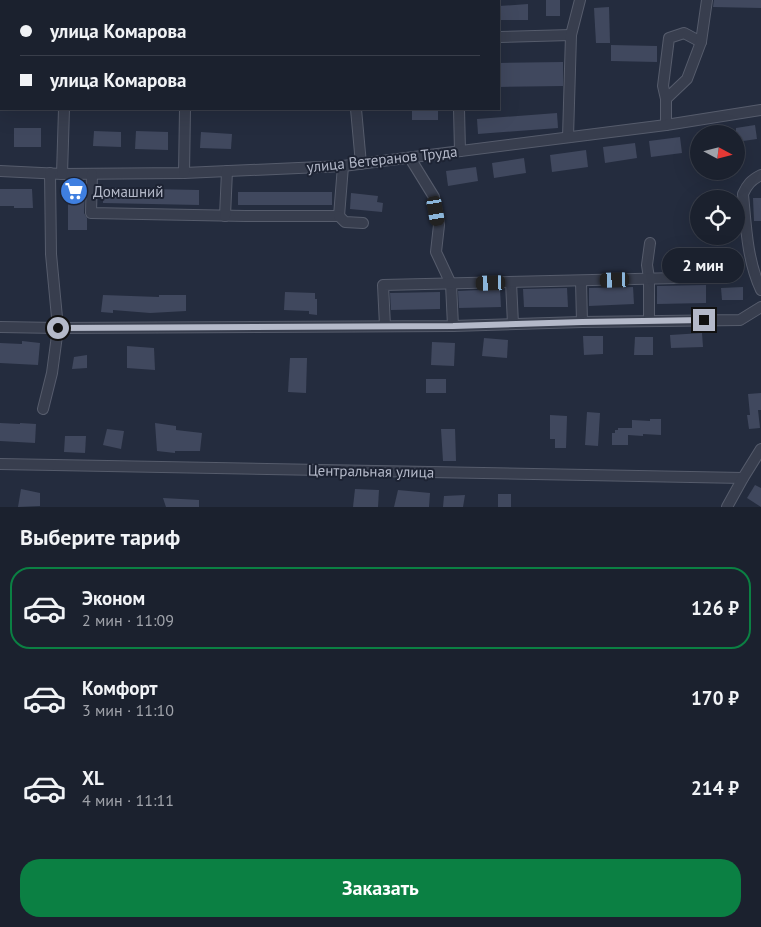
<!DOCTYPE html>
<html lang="ru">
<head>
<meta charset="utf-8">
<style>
	:root { --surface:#1b212e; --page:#242936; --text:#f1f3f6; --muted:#a0a3aa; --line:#393e4a; --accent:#0b8043 }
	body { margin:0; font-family:"PT Sans",sans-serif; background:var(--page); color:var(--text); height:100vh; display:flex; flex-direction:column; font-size:19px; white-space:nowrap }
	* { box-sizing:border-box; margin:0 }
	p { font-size:16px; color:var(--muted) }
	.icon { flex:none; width:28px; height:28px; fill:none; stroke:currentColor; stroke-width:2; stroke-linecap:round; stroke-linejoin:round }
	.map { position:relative; height:507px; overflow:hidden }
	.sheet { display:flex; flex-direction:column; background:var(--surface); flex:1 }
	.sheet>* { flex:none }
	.guide { position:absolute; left:0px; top:0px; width:500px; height:110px; box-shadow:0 5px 20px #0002,0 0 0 1px var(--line); display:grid; align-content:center; height:110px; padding:0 20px; background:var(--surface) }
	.needle { width:32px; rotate:97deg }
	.fabs { position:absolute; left:690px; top:125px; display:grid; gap:10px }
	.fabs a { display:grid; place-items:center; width:55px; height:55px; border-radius:50%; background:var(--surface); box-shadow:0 5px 20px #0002,0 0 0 1px var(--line); font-size:25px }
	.end { position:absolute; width:22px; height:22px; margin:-11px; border:6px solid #b4b9c9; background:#111; box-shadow:0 0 0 2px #111 }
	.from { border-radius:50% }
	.bubble { position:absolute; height:35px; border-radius:18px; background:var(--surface); box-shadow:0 5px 20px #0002,0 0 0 1px var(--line); font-size:16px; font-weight:700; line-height:35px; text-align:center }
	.car { position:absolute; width:15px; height:30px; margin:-15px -8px; border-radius:6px; box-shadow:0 0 4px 1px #0007; background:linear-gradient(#222 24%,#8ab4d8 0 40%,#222 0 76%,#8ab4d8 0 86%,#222 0) }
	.guide b { display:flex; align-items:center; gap:18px; height:48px; font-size:19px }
	.guide b+b { border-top:1px solid var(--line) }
	.guide i { width:12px; height:12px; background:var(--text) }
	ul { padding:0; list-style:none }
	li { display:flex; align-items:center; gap:15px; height:82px; margin:0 10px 8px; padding:0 10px; border:2px solid transparent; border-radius:20px }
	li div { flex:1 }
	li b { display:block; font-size:19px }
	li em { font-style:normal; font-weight:700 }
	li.active { border-color:var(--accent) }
	li>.icon { width:45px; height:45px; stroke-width:1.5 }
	h2 { padding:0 20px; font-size:22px; line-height:60px }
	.primary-button { display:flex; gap:10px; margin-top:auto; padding:10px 20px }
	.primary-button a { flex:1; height:58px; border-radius:20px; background:var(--accent); color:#fff; font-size:20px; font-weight:700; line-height:58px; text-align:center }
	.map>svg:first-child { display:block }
	.building { fill:#40485e }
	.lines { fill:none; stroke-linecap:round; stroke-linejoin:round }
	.minor-casing { stroke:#565c6c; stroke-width:12 }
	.minor { stroke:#383e4e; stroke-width:10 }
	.route { stroke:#b4b9c9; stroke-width:6 }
	.labels { text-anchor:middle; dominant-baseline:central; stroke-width:4; stroke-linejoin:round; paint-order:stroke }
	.street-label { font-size:15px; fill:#b4b9c9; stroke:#1d2333 }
	.poi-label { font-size:15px; fill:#b4b9c9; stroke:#1d2333; text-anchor:start }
</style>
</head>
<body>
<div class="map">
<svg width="761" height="507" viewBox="0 0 761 507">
	<rect width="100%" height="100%" fill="#242c3e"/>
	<g class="building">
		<rect x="546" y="0" width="14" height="16"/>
		<polygon points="714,0 761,0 761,8 713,7"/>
		<polygon points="528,4 528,20 499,20 499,6"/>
		<polygon points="609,7 610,43 596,43 594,8"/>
		<polygon points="611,45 657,46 657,62 611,61"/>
		<polygon points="563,62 563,86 499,87 499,63"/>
		<rect x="412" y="109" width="26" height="11"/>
		<polygon points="557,113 558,128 478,134 477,119"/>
		<polygon points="755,125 757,139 736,142 736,128"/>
		<rect x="14" y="128" width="27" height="19"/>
		<polygon points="94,131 121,132 121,147 93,146"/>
		<polygon points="136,131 168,132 168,150 135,149"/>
		<polygon points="201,132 232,134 231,149 200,148"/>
		<polygon points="680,137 682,153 651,157 649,141"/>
		<polygon points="635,143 637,158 605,163 603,147"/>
		<polygon points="586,150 588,167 552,172 550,155"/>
		<polygon points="524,158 526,173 494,178 492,163"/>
		<polygon points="476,167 478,181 448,186 446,171"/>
		<polygon points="103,188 199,190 199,205 103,203"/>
		<polygon points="0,189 32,189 33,208 14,208 14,206 0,206"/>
		<polygon points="68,191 85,191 84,213 87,218 87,230 68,230"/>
		<rect x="238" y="192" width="94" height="13"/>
		<polygon points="351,193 378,196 377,202 383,203 382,212 350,209"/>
		<polygon points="753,198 761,198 761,221 754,221"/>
		<polygon points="706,285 706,303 657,304 657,286"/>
		<polygon points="633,287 634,304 589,306 589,288"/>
		<polygon points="743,287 743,300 722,300 721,288"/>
		<polygon points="567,288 568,307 524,307 523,289"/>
		<polygon points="500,289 501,307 459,308 458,291"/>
		<polygon points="285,292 315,293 315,299 317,299 317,315 309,314 309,311 284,310"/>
		<polygon points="440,292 440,309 391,310 390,293"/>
		<polygon points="103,295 159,297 159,295 186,295 186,311 150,313 113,310 113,313 101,312"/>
		<polygon points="702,333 703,347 671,348 670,335"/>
		<polygon points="583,336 603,336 603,354 584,355"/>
		<polygon points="635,337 653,337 653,355 634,355"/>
		<polygon points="484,338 508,340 507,358 482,356"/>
		<polygon points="22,341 40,343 38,365 0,363 0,343 22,344"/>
		<polygon points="432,342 455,343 454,366 431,365"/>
		<polygon points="127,346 154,348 155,370 127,368"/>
		<polygon points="87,355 87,368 72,369 74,357"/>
		<polygon points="290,358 307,358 306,393 288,392"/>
		<rect x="426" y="379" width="20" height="14"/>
		<polygon points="761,393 761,410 758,410 760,428 749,429 747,415 750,415 748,394"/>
		<polygon points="587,412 600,413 598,446 585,445"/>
		<polygon points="550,415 567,416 566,448 555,448 555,439 550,439"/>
		<polygon points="650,419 661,419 661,435 643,434 643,436 628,435 628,445 612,445 612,433 615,433 615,430 618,430 618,428 632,428 632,420 650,421"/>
		<polygon points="0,423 20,424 20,423 36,424 35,443 0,441"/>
		<polygon points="155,423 176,426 176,430 202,433 200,451 175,451 175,453 157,451"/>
		<polygon points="107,429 124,431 121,449 103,445"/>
		<polygon points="441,429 455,429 456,461 443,461"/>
		<polygon points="65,436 86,436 85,453 64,452"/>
		<polygon points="755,485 761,488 761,507 747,498"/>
		<polygon points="21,489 40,493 40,506 18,507"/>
		<polygon points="355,489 379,490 378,507 353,507"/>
		<polygon points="398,490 430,493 429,507 394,507"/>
		<rect x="498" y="494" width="13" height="13"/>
		<polygon points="465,495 463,507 443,507 444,496"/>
		<polygon points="163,498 199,500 199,507 166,507"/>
	</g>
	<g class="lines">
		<g class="minor-casing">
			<g id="minor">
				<polyline points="457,0 457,1"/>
				<polyline points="65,1 66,0"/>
				<polyline points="189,1 189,0"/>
				<polyline points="329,1 329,0"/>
				<polyline points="499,37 571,35"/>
				<polyline points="666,99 663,86 669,38 684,33 701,42"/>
				<polyline points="356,109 361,164"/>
				<polyline points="459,109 460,151"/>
				<polyline points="666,125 666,99 687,79 701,42 707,0"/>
				<polyline points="568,137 571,35 580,0"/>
				<polyline points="410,158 434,197 439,225 436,252 451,284 453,326"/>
				<polyline points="0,171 62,174 184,173 343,166 666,125 761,110"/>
				<polyline points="184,173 185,109"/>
				<polyline points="62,174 64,109"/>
				<polyline points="92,174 91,213 245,216 339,216 343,166"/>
				<path d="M 761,175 C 751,180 747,185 743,194 C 746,226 747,260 761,290"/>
				<polyline points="225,216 227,171"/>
				<polyline points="339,216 345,222 363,223"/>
				<polyline points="581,281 582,322"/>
				<polyline points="511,282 513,324"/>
				<polyline points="649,321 649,278 647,265 650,243"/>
				<polyline points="385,326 383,285 719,277"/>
				<polyline points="0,327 58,328 453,326 582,322 740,320 761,307"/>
				<polyline points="43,409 52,373 58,328 51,254 50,173"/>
				<polyline points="0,464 743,478"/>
				<polyline points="727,507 743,478 761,449"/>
			</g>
		</g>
		<use href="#minor" class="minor"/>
	</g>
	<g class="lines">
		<polyline class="route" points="58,328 453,326 582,322 704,320"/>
	</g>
	<defs>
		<g id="supermarket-disc" transform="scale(1.4375)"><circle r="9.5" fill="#3f7fe0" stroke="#1d2333"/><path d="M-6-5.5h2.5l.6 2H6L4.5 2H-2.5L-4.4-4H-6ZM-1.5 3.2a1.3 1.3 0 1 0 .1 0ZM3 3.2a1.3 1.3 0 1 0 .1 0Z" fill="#fff"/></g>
	</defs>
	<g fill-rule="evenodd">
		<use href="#supermarket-disc" x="74" y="191"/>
	</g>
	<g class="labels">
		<g class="street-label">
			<text transform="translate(382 159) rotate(-6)">улица Ветеранов Труда</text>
			<text transform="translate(371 471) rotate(1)">Центральная улица</text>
		</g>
		<g class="poi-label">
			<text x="93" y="191">Домашний</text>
		</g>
	</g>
</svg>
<div class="fabs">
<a><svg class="needle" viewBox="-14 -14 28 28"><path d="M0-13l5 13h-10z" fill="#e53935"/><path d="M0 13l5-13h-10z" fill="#a0a3aa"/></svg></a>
<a><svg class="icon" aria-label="locate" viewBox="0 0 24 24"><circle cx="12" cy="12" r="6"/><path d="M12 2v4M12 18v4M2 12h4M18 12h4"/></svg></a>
</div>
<i class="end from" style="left:58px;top:328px"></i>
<i class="end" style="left:704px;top:320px"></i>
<div class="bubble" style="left:662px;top:248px;width:82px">2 мин</div>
<i class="car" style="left:436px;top:211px;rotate:170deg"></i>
<i class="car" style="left:615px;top:280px;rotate:268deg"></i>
<i class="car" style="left:491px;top:283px;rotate:268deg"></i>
<div class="guide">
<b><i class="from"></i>улица Комарова</b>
<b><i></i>улица Комарова</b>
</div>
</div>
<section class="sheet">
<h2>Выберите тариф</h2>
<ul>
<li class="active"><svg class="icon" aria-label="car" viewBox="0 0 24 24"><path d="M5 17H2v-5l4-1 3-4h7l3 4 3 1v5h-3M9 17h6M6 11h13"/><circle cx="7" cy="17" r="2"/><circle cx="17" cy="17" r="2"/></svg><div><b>Эконом</b><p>2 мин · 11:09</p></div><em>126 ₽</em></li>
<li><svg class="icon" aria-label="car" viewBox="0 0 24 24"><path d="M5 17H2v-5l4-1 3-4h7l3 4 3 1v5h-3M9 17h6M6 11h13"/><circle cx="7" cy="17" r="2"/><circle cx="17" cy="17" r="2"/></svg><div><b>Комфорт</b><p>3 мин · 11:10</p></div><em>170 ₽</em></li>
<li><svg class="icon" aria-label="car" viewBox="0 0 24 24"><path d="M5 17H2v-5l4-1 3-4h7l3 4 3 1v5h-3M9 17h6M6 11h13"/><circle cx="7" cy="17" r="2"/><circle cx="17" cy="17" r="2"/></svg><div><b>XL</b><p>4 мин · 11:11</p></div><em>214 ₽</em></li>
</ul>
<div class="primary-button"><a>Заказать</a></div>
</section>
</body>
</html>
